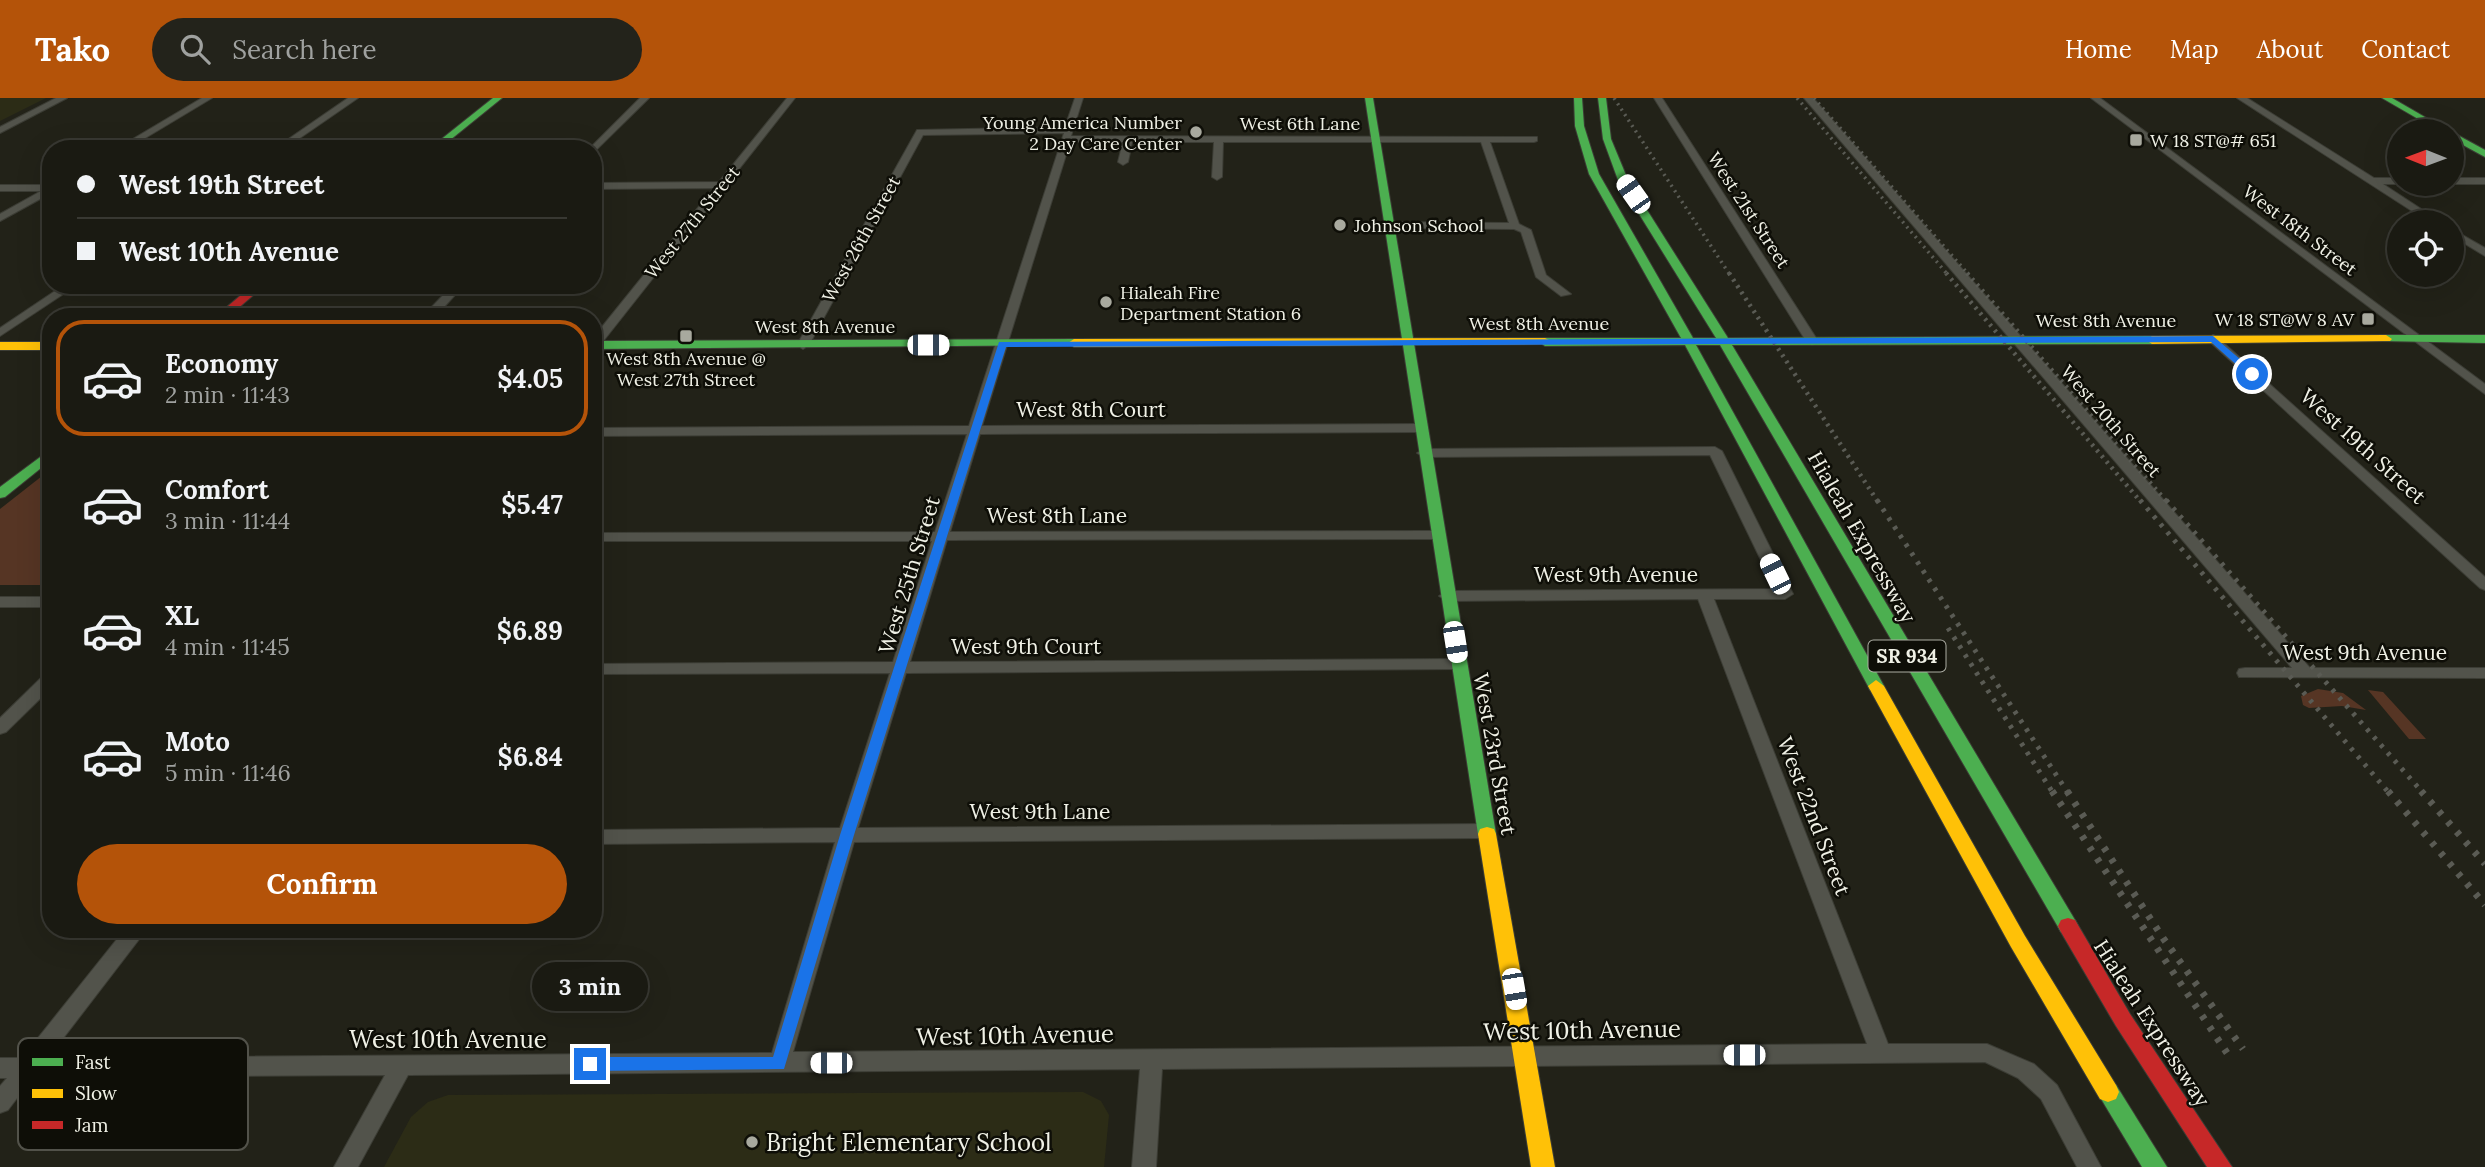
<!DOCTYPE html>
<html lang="en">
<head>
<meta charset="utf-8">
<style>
	:root { --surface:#1a1a12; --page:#23231b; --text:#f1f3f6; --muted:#9fa19f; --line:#383832; --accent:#b45309 }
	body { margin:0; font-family:Lora,serif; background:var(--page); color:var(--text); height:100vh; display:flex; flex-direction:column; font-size:26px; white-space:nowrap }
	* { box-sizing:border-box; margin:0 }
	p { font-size:23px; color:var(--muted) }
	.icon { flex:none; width:38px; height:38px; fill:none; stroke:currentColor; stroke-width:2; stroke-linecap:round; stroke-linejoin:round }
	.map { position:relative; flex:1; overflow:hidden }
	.details { position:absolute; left:42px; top:210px; width:560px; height:630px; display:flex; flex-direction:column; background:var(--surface); border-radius:28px; box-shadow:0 7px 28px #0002,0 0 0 2px var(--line) }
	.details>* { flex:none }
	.guide { position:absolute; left:42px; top:42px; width:560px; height:154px; border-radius:28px; box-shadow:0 7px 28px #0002,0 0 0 2px var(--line); display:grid; align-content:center; height:154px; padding:0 35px; background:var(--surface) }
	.needle { width:46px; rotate:271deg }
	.fabs { position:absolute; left:2387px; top:21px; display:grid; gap:14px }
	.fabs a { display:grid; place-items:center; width:77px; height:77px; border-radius:50%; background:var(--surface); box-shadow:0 7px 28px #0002,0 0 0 2px var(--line); font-size:35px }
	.end { position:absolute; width:32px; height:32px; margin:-16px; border:9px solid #1a73e8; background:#fff; box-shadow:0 0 0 4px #fff }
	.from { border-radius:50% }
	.bubble { position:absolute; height:49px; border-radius:24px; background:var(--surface); box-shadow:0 7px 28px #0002,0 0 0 2px var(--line); font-size:23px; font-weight:800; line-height:49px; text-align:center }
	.car { position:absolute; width:21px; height:42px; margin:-21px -10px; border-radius:9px; box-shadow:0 0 5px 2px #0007; background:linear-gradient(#fff 24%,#345 0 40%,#fff 0 76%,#345 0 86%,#fff 0) }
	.guide b { display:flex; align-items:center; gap:24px; height:66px; font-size:26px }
	.guide b+b { border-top:2px solid var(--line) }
	.guide i { width:18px; height:18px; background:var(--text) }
	ul { padding:12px 0 0; list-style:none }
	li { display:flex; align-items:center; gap:21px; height:116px; margin:0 14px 10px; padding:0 21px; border:4px solid transparent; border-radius:28px }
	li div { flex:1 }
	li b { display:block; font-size:26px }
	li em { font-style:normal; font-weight:800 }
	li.current { border-color:var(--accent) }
	li>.icon { width:63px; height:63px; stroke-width:1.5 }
	.action { display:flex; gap:14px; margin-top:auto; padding:14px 35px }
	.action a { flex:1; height:80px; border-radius:42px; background:var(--accent); color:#fff; font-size:28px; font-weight:800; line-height:80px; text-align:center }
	header { display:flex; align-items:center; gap:42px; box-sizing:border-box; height:98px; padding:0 35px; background:var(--accent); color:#fff }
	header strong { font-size:33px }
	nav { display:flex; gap:38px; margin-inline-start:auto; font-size:24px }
	.search { width:490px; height:63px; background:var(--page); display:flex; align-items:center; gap:18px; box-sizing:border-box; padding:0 24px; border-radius:38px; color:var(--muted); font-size:26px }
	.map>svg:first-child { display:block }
	.built { fill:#2c2c16 }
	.green { fill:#563524 }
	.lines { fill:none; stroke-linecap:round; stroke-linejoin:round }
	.street-casing { stroke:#3c3d35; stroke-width:2 }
	.fast-casing { stroke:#3c3d35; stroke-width:2 }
	.slow-casing { stroke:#3c3d35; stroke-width:2 }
	.jam-casing { stroke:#3c3d35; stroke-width:2 }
	.street { fill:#52534b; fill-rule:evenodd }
	.fast { fill:#4caf50; fill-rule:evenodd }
	.slow { fill:#ffc107; fill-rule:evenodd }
	.jam { fill:#c62828; fill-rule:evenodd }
	.rail-far3 { stroke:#5a5b54; stroke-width:3.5; stroke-dasharray:2 4.5; stroke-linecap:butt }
	.rail-far2 { stroke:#5a5b54; stroke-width:4.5; stroke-dasharray:2.5 5; stroke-linecap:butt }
	.rail-far1 { stroke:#5a5b54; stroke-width:5; stroke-dasharray:3.5 7; stroke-linecap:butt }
	.rail { stroke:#5a5b54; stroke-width:7; stroke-dasharray:4.5 9; stroke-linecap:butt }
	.route { fill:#1a73e8 }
	.poi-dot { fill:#a8a99e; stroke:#0e0e07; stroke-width:2.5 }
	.labels { text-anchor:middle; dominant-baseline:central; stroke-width:5; stroke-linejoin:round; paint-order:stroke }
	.far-poi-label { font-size:18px; fill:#f0f1e6; stroke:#0e0e07; text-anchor:start }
	.far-street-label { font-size:18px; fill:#f0f1e6; stroke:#0e0e07 }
	.shield { fill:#0e0e07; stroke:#acada3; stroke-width:2 }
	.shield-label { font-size:19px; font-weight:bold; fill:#f0f1e6 }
	.street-label { font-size:21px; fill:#f0f1e6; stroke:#0e0e07 }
	.near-street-label { font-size:24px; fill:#f0f1e6; stroke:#0e0e07 }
	.near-poi-label { font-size:24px; fill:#f0f1e6; stroke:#0e0e07; text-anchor:start }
	.key { fill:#0e0e07; stroke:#52524a; stroke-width:2 }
	.key-label { font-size:19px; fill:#f0f1e6 }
</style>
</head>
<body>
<header>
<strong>Tako</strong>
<div class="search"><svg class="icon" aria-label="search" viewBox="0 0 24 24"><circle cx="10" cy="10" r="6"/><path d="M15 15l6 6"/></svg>Search here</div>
<nav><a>Home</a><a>Map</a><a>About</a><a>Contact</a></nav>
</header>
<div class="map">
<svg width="2485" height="1069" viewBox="0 0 2485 1069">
	<rect width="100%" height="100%" fill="#222218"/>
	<g class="built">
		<polygon points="0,0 46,0 0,23"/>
		<polygon points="1083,994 1101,1003 1109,1017 1104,1069 384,1069 411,1019 428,1004 448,997"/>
	</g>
	<g class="green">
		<polygon points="51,371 51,487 0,487 0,411"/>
		<polygon points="2318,591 2343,595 2366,612 2342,608 2309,610 2303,607 2301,598"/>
		<polygon points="2368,592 2383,594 2426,641 2409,641"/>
	</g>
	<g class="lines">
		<g class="street-casing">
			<g id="street">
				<polygon points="56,0 67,0 0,35 0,29"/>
				<polygon points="202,0 212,0 127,51 116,51"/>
				<polygon points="348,0 358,0 284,51 274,51"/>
				<polygon points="640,0 649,0 593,55 593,51 590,50"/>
				<polygon points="787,0 795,0 597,251 593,251 593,240 714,90 593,91 593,85 719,84"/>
				<polygon points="1075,0 1083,0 1071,38 1537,39 1537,43 1534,44 1490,44 1519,126 1531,132 1546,177 1571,196 1561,198 1536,179 1521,134 1514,131 1388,130 1383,127 1388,124 1509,125 1481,44 1223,44 1222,79 1217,82 1212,79 1214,44 1132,44 1128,64 1123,67 1118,64 1123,44 1070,44 982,328 1420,326 1426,330 1420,334 980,336 950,434 1437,433 1444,437 1437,441 947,442 910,564 1458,561 1466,566 1458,571 906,575 858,730 1486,726 1493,728 1495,733 1493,738 1486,740 854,744 793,954 1867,946 1698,501 1447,503 1439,498 1447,493 1775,491 1710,357 1424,359 1417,355 1424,351 1715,349 1722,353 1793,496 1785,501 1714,501 1888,946 1987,946 2034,966 2057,987 2101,1069 2077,1069 2041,1001 2018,980 1985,964 1162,971 1156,1069 1132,1069 1140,971 408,977 358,1069 334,1069 385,977 33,979 8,1012 0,1015 0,988 7,980 0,980 0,960 22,960 125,831 147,831 48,960 772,955 835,744 593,746 593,732 840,730 890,575 593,576 593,566 893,564 932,443 593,443 593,435 935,434 967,336 593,338 593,330 969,328 1064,35 923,37 809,247 803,251 797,247 917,32 1065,29"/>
				<polygon points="1654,0 1662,0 1818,243 1816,245 1812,247 1806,243"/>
				<polygon points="1804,0 1813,0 2310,570 2485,570 2485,580 2239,579 2237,575 2239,571 2245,570 2292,570"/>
				<polygon points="2091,0 2100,0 2485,286 2485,296"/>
				<polygon points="2237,0 2247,0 2374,80 2399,80 2399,86 2383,86 2441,124 2429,124"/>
				<rect x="2452" y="80" width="33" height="6"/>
				<polygon points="0,87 51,87 51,95 0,123 0,116 41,93 0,93"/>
				<polygon points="2452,131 2485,150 2485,158 2452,138"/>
				<polygon points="64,187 77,187 0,238 0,230"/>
				<polygon points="453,187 464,187 435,219 422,219"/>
				<polygon points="2213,237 2217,239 2485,479 2485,492 2480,490 2209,243 2207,241"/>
				<rect x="0" y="499" width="51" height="10"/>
				<polygon points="51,575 51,590 6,634 0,636 0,620 45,576"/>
			</g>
		</g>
		<g class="fast-casing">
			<g id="fast">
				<polygon points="493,0 502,0 439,51 429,51"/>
				<polygon points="1365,0 1373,0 1496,736 1494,741 1487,743 1480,741 1478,736"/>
				<polygon points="1574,0 1582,0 1584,28 1599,76 1693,240 1716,240 1618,82 1603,41 1598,0 1606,0 1611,41 1628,82 1728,240 2152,238 2158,242 2152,246 1732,247 2075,822 2078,828 2075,834 2068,836 2061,834 1720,247 1696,247 1884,588 1882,592 1870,592 1868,588 1685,247 1545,248 1539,244 1545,240 1681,240 1589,76 1575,28"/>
				<polygon points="2382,0 2392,0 2449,33 2439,33"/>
				<polygon points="2452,34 2485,52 2485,59 2452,41"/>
				<polygon points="2386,237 2485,237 2485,245 2382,243 2380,241"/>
				<polygon points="1074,241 1078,243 1078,247 593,251 593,243"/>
				<polygon points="51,351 51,362 5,399 0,400 0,389"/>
				<polygon points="2108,984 2116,987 2167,1069 2142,1069 2097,994 2100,987"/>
			</g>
		</g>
		<g class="slow-casing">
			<g id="slow">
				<polygon points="2386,237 2392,241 2390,243 2152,246 2146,242 2152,238"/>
				<polygon points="1545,240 1549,242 1549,246 1074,249 1068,245 1074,241"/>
				<rect x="0" y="244" width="51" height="8"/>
				<polygon points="1876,582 1884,588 2025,838 2116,987 2119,994 2116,1001 2108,1004 2100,1001 2011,849 1868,588"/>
				<polygon points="1487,729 1494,731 1496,736 1555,1069 1531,1069 1478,736 1480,731"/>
			</g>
		</g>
		<g class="jam-casing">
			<g id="jam">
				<polygon points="253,187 265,187 228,219 215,219"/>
				<polygon points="2068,820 2075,822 2130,916 2232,1069 2207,1069 2116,928 2061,834 2058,828 2061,822"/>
			</g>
		</g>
		<use href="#street" class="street"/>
		<use href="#fast" class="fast"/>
		<use href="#slow" class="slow"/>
		<use href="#jam" class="jam"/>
		<g class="rail-far3">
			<polyline points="1614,0 1730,177"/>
			<polyline points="1797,0 1948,177"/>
			<polyline points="1814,0 1969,177"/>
		</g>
		<g class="rail-far2">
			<polyline points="1729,175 1878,404"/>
			<polyline points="1946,175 2141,404"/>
			<polyline points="1967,175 2167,404"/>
		</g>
		<g class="rail-far1">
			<polyline points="1877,402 2068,695"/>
			<polyline points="2140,402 2389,695"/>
			<polyline points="2166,402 2423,695"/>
			<polyline points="1948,530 2053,695"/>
		</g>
		<g class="rail">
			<polyline points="2052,693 2227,955"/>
			<polyline points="2067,693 2163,840 2243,951"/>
			<polyline points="2388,693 2485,807"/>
			<polyline points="2421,693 2485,766"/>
		</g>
	</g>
	<polygon class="route" points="2213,238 2255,274 2255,278 2249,278 2211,244 1006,249 854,737 784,971 590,973 585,971 582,966 585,961 590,959 773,959 840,737 999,244"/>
	<g class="poi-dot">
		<circle cx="1196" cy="34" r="7"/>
		<rect x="2129" y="35" width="14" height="14" rx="3.5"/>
		<circle cx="1340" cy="127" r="7"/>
		<circle cx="1106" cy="204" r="7"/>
		<rect x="2361" y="214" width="14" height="14" rx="3.5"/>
		<rect x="679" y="231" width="14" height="14" rx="3.5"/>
		<circle cx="752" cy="1044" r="7"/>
	</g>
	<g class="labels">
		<g class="far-poi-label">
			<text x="1182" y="24" text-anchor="end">Young America Number<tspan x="1182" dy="21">2 Day Care Center</tspan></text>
			<text x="2150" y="42">W 18 ST@# 651</text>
			<text x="1354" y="127">Johnson School</text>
			<text x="1120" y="194">Hialeah Fire<tspan x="1120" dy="21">Department Station 6</tspan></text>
			<text x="2354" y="221" text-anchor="end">W 18 ST@W 8 AV</text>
			<text x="686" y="260" text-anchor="middle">West 8th Avenue @<tspan x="686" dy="21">West 27th Street</tspan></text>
		</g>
		<g class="far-street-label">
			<text x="1300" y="25">West 6th Lane</text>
			<text transform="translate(1749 112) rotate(57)">West 21st Street</text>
			<text transform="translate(692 124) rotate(-51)">West 27th Street</text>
			<text transform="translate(2300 132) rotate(37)">West 18th Street</text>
			<text transform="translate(861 141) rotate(-61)">West 26th Street</text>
			<text x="2106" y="222">West 8th Avenue</text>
			<text x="1539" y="225">West 8th Avenue</text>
			<text x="825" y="228">West 8th Avenue</text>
			<text transform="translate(2111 323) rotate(49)">West 20th Street</text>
		</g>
		<rect class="shield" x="1868.5" y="542.5" width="77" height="31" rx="5"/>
		<g class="shield-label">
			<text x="1907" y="558">SR 934</text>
		</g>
		<g class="street-label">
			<text x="1091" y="311">West 8th Court</text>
			<text transform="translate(2363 348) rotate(42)">West 19th Street</text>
			<text x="1057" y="417">West 8th Lane</text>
			<text transform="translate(1862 439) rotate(60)">Hialeah Expressway</text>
			<text x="1616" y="476">West 9th Avenue</text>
			<text transform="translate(909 477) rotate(-73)">West 25th Street</text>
			<text x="1026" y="548">West 9th Court</text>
			<text x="2365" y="554">West 9th Avenue</text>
			<text transform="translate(1495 656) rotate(80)">West 23rd Street</text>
			<text x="1040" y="713">West 9th Lane</text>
			<text transform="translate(1814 718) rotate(69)">West 22nd Street</text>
			<text transform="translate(2152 925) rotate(57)">Hialeah Expressway</text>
		</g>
		<g class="near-street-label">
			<text transform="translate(1582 932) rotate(-1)">West 10th Avenue</text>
			<text transform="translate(1015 937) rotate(-1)">West 10th Avenue</text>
			<text x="448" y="941">West 10th Avenue</text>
		</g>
		<g class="near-poi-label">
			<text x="766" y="1044">Bright Elementary School</text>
		</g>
	</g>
	<rect x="18" y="940" width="230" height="112" rx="10" class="key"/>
	<rect x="32" y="960" width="31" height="8" fill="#4caf50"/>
	<rect x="32" y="991" width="31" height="9" fill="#ffc107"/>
	<rect x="32" y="1023" width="31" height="8" fill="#c62828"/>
	<g class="key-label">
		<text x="75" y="971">Fast</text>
		<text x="75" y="1002">Slow</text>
		<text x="75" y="1034">Jam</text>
	</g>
</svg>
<div class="fabs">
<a><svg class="needle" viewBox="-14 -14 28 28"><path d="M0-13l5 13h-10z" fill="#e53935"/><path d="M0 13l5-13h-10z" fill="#9fa19f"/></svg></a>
<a><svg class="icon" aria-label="locate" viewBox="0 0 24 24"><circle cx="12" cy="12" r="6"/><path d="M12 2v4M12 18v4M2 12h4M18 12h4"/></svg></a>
</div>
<i class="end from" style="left:2252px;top:276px"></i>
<i class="end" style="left:590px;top:966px"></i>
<div class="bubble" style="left:532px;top:864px;width:116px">3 min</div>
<i class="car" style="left:1633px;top:96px;rotate:325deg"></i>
<i class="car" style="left:928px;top:247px;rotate:90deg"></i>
<i class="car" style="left:1775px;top:476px;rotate:334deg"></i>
<i class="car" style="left:1455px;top:544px;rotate:171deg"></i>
<i class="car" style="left:1514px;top:891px;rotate:170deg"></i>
<i class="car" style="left:1744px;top:957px;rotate:270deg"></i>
<i class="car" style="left:831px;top:965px;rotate:270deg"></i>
<div class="guide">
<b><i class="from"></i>West 19th Street</b>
<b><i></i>West 10th Avenue</b>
</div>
<section class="details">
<ul>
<li class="current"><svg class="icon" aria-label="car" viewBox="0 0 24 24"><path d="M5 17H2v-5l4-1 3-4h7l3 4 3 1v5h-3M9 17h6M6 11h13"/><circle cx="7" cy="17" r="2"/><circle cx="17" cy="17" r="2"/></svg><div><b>Economy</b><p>2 min · 11:43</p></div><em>$4.05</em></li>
<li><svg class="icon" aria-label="car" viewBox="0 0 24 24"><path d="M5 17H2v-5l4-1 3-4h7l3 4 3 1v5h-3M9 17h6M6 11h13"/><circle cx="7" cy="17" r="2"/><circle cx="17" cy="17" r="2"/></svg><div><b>Comfort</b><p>3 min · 11:44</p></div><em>$5.47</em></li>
<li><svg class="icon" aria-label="car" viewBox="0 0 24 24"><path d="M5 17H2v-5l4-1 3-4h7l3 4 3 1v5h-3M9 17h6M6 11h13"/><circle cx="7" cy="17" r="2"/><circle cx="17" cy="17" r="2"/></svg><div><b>XL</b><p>4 min · 11:45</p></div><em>$6.89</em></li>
<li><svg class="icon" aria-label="car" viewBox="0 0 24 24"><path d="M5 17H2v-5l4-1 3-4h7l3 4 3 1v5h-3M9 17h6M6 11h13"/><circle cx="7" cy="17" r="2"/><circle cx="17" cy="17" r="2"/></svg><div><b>Moto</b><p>5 min · 11:46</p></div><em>$6.84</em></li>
</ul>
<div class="action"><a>Confirm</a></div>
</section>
</div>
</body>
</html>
